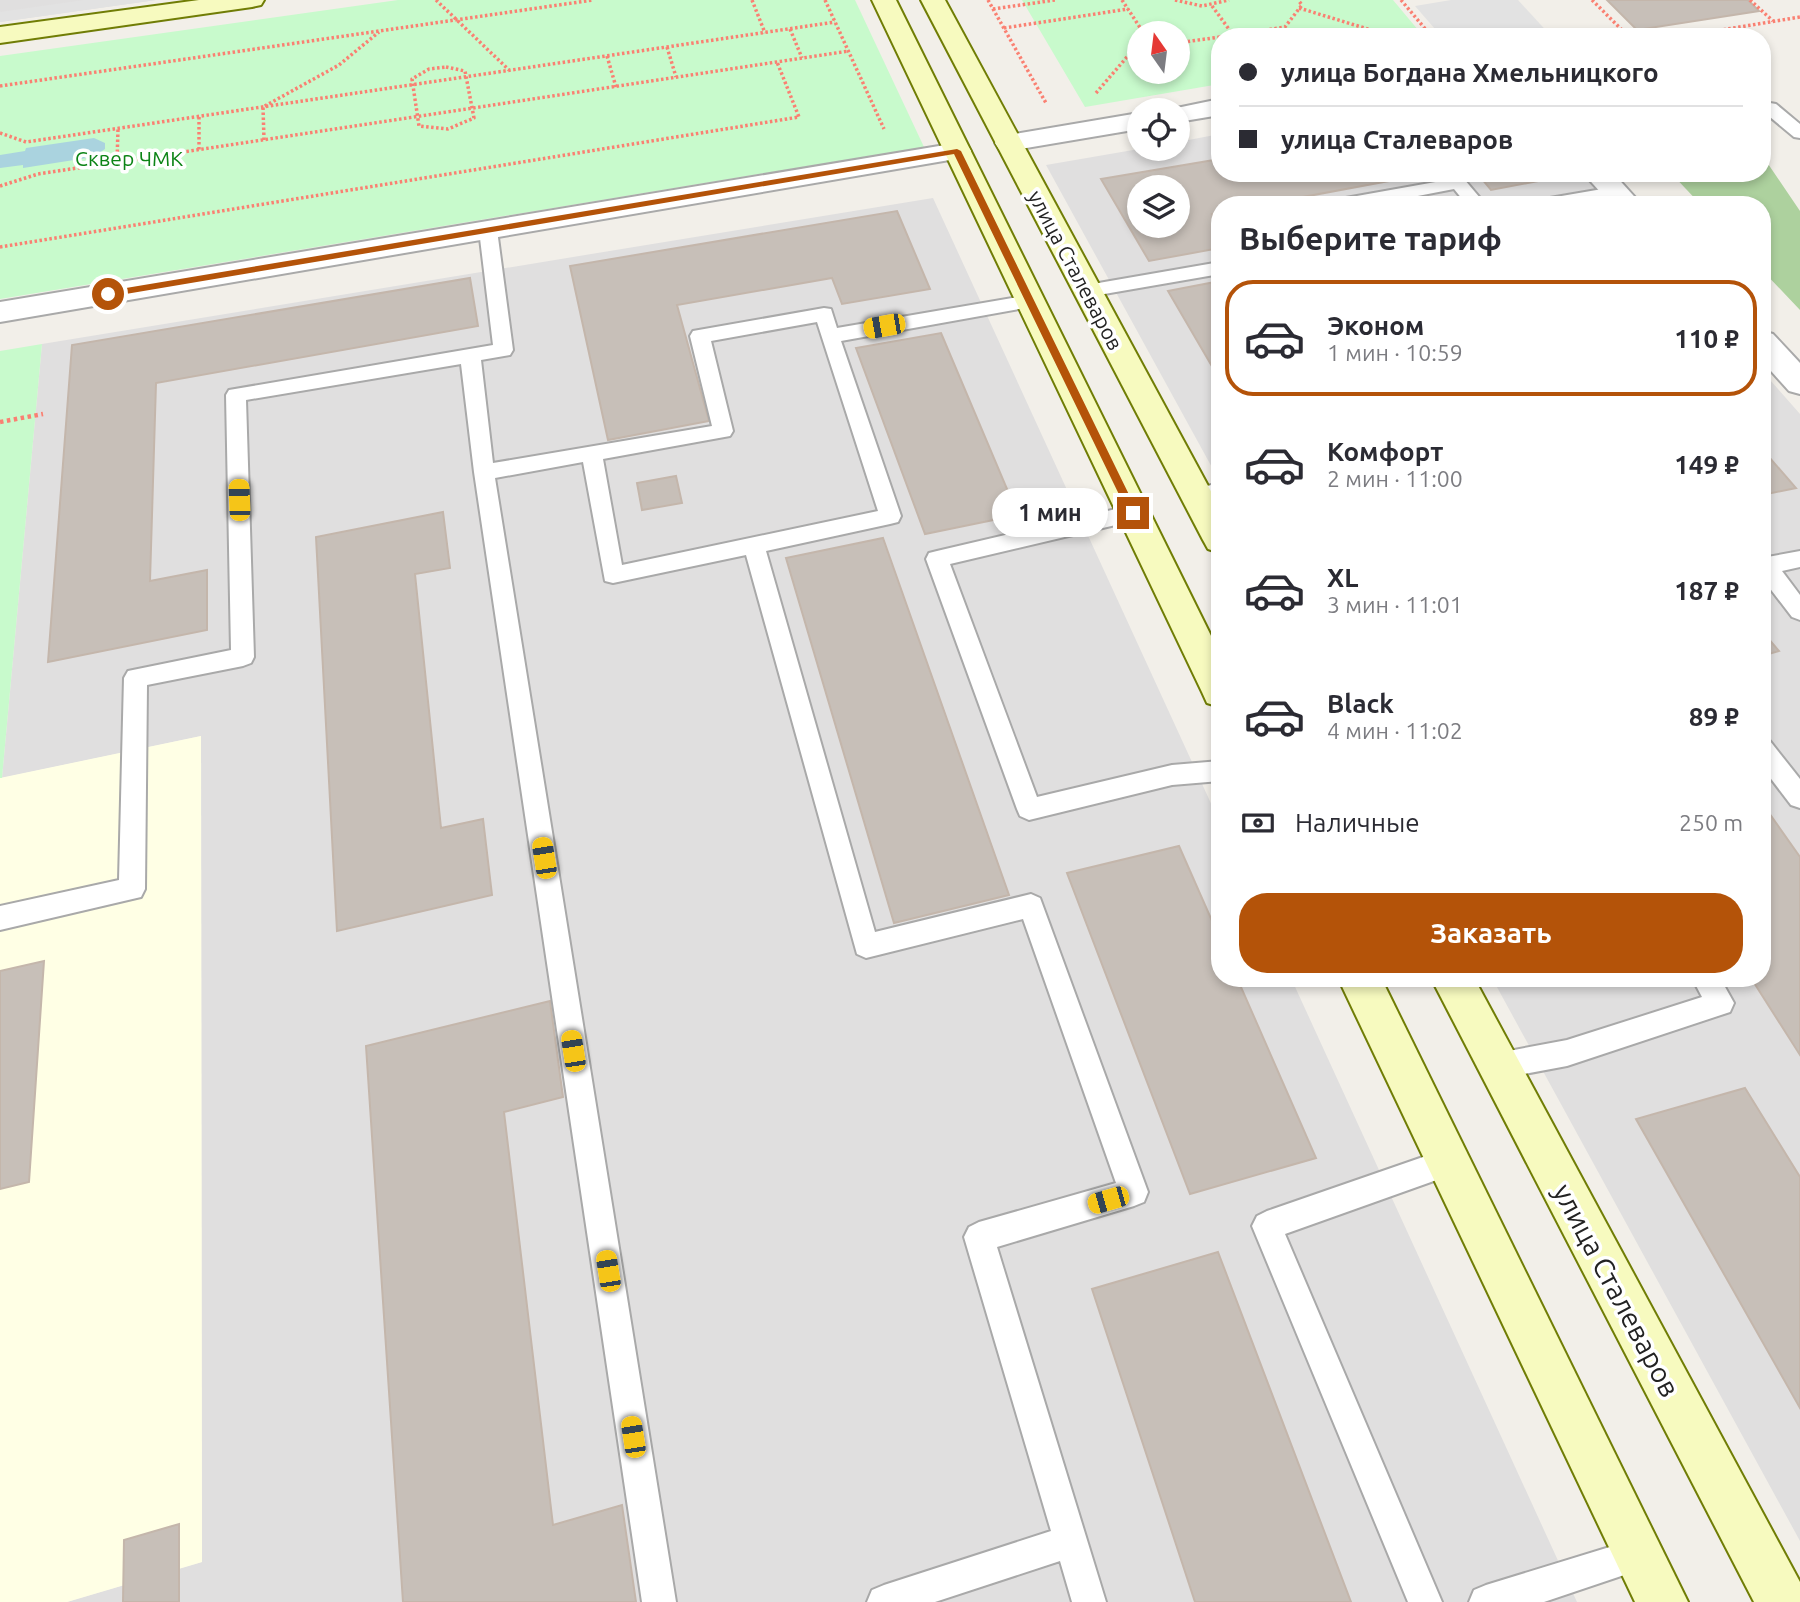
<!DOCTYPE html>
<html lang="ru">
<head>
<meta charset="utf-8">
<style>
	:root { --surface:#fff; --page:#f2f2f3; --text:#2b2b33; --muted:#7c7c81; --line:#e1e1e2; --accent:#b45309 }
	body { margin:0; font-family:Ubuntu,sans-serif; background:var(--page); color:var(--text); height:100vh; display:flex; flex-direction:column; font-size:26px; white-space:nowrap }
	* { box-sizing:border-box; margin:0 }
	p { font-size:23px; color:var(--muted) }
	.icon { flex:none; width:38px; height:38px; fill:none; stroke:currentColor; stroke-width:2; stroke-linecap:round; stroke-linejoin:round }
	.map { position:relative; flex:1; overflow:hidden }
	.details { position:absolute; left:1211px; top:196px; width:560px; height:791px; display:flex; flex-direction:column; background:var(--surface); border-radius:28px; box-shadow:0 4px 10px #0003 }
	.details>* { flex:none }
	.hud { position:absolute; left:1211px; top:28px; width:560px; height:154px; border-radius:28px; box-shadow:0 4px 10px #0003; display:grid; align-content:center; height:154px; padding:0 28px; background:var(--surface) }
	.needle { width:46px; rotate:346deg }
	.controls { position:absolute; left:1127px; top:21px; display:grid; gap:14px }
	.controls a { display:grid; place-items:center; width:63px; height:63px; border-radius:50%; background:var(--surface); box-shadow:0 4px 10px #0003; font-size:35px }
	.end { position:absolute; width:32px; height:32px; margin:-16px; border:9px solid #b45309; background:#fff; box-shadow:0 0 0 4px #fff }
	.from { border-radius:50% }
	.bubble { position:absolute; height:49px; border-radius:24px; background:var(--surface); box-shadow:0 4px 10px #0003; font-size:23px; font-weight:700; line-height:49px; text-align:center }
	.car { position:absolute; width:21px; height:42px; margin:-21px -10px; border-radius:9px; box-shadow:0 0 5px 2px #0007; background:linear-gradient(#f5c518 24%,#345 0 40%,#f5c518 0 76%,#345 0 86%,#f5c518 0) }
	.hud b { display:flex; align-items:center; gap:24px; height:66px; font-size:26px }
	.hud b+b { border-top:2px solid var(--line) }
	.hud i { width:18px; height:18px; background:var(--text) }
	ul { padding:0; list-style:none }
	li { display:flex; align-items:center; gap:21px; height:116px; margin:0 14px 10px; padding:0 14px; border:4px solid transparent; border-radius:28px }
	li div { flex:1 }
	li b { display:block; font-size:26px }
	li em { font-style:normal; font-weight:700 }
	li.selected { border-color:var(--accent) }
	li>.icon { width:63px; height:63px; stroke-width:1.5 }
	h2 { padding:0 28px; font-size:32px; line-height:84px }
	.pay { display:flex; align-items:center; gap:18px; height:77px; padding:0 28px; font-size:26px }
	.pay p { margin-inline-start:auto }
	.button { display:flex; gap:14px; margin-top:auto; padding:14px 28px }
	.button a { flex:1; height:80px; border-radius:28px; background:var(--accent); color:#fff; font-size:28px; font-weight:700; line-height:80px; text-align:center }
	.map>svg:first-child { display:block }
	.residential { fill:#e0dfdf; fill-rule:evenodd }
	.education { fill:#ffffe5 }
	.forest { fill:#add19e }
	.park { fill:#c8facc; fill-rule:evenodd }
	.parking { fill:#e2e2e2 }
	.water { fill:#aad3df }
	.building { fill:#c7bfb8; stroke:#c4b6ab; stroke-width:2; fill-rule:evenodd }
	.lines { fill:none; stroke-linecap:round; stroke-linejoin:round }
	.service-casing { stroke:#a9a9a9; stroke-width:4 }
	.minor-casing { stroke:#a9a9a9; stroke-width:4 }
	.secondary-casing { stroke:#707d05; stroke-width:4 }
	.path-far1 { stroke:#fa8072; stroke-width:3.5; stroke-dasharray:2.5 2.5; stroke-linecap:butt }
	.path { stroke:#fa8072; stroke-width:4.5; stroke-dasharray:3.5 3.5; stroke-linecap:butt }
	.service { fill:#fff; fill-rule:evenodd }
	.minor { fill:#fff; fill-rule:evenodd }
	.secondary { fill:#f7fabf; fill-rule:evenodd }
	.route { fill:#b45309 }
	.labels { text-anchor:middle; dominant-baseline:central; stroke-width:7; stroke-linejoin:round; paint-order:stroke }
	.far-park-label { font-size:21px; fill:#0c8416; stroke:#fff }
	.far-street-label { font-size:21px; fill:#222; stroke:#fff }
	.near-street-label { font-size:28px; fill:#222; stroke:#fff }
</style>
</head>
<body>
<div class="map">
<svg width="1800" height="1602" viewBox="0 0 1800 1602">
	<rect width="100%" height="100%" fill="#f2efe9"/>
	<g class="residential">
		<polygon points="0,0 156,0 0,22"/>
		<path d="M 1220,134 L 1220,173 L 1588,173 L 1616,205 L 1220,205 L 1220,482 L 1046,165 L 1139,149 L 1178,149 L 1178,142 ZM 1139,187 L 1178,187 L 1178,226 L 1139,226 Z"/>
		<polygon points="933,198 1220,823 1220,978 1291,978 1577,1602 67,1602 202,1562 201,736 2,778 42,344"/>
		<polygon points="1762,371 1800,414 1800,1541 1492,978 1762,978"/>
	</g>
	<polygon class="education" points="201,736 202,1562 67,1602 0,1602 0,778"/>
	<polygon class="forest" points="1762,155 1800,211 1800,310 1762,270 1762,205 1701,205 1671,173 1762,173"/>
	<g class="park">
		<polygon points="398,0 855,0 924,147 0,299 0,56"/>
		<path d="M 1022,0 L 1393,0 L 1424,37 L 1220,37 L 1220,84 L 1085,107 ZM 1139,33 L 1178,33 L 1178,72 L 1139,72 Z"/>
		<polygon points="42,344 2,778 0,778 0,351"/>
	</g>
	<g class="parking">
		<polygon points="84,0 156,0 0,22 0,12"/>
		<polygon points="1451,0 1518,0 1552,37 1442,37 1415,6"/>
	</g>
	<polygon class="water" points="94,138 105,143 105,149 93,157 23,168 23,165 0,168 0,155 25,151 26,148"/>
	<g class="building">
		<polygon points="1607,0 1748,0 1759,11 1637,30"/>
		<path d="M 1220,159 L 1220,173 L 1432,173 L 1260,205 L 1220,205 L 1220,212 L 1212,214 L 1220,225 L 1220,248 L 1149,261 L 1101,179 ZM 1139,187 L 1178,187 L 1178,226 L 1139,226 Z"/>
		<polygon points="1477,173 1567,173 1569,175 1491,190"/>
		<polygon points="897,211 930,289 842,304 832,278 677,305 709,421 608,440 570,266"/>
		<polygon points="470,278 478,326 156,383 150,581 207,570 207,630 48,662 72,345"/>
		<polygon points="1220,281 1220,380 1168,291"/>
		<polygon points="941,333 1018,515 925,534 856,348"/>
		<polygon points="1762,449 1796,488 1762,495"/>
		<polygon points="676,476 682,503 642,510 637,483"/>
		<polygon points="443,512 450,568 415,574 441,828 483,819 492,895 337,931 316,537"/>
		<polygon points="883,538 1009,895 894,923 786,558"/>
		<polygon points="1762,631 1779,651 1762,656"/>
		<polygon points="1762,803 1800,857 1800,1055 1751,978 1762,978"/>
		<polygon points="1179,846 1220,939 1220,978 1237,978 1316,1158 1190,1194 1067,873"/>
		<polygon points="44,961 29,1182 0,1189 0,971"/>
		<polygon points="550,1001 563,1097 504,1112 553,1525 622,1505 636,1602 403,1602 366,1046"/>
		<polygon points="1745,1088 1800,1177 1800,1408 1636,1119"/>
		<polygon points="1218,1252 1351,1602 1195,1602 1092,1289"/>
		<polygon points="179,1524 179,1602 123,1602 124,1540"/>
	</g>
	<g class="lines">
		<g class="service-casing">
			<g id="service">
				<polygon points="1770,103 1776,104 1800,124 1800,138 1794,137 1764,112 1762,107"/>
				<polygon points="1458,178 1464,179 1486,205 1467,205 1454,189 1371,205 1331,205 1340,199"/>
				<polygon points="1614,187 1623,193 1620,197 1578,205 1535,205 1544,199"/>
				<path d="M 488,224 L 497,230 L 513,350 L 510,355 L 481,360 L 493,463 L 712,426 L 690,336 L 693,331 L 824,308 L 831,309 L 837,328 L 1030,295 L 1037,297 L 1039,301 L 1037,305 L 1030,307 L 841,341 L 901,516 L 898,522 L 890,524 L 766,551 L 875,932 L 1031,894 L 1040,898 L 1148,1192 L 1144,1202 L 1134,1206 L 997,1247 L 1106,1602 L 1072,1602 L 1060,1561 L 935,1602 L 867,1602 L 872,1590 L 884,1585 L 1051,1531 L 964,1237 L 969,1227 L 979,1222 L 1116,1183 L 1023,919 L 866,958 L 857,954 L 746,555 L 613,583 L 605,581 L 583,462 L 495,478 L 676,1602 L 642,1602 L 474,472 L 461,364 L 246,400 L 254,657 L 251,663 L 243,666 L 147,685 L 145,889 L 141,897 L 0,930 L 0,906 L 119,880 L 124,678 L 128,671 L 231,650 L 226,395 L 229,390 L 493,345 L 479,230 ZM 817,322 L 878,511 L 622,565 L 603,459 L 730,436 L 733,431 L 711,341 Z"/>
				<polygon points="1220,262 1220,274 1087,297 1080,295 1078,291 1080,287 1087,285"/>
				<polygon points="1220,483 1220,499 1196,504 1189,502 1185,496 1189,490"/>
				<polygon points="1133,505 1141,507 1144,513 1141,519 950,564 1037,797 1172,765 1220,761 1220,781 1172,785 1029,820 1020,816 1017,809 926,559 929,553 937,551"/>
				<polygon points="1800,551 1800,567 1782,571 1800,595 1800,620 1792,617 1762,578 1762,558"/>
				<polygon points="1762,738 1770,741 1800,779 1800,808 1791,805 1762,767"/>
				<polygon points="1692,978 1720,978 1734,1003 1730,1012 1567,1066 1498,1079 1488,1075 1484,1066 1488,1057 1498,1053 1567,1040 1702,997"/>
				<polygon points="1449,1148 1459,1152 1463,1162 1459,1172 1285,1234 1442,1602 1408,1602 1252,1226 1257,1216 1267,1211"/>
				<polygon points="1639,1538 1651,1542 1655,1554 1651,1566 1639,1570 1544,1602 1469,1602 1474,1590 1486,1585"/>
			</g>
		</g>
		<g class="minor-casing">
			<g id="minor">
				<polygon points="1220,99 1220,115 1178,122 1178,110 1167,110"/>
				<polygon points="1139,113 1139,129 1009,151 999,149 995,143 999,137 1009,135"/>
				<polygon points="957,143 967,145 971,151 967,157 0,322 0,302"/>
				<polygon points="1583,173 1613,173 1642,205 1612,205"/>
				<polygon points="1762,331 1773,334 1800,363 1800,394 1789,391 1762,361"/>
			</g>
		</g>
		<g class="secondary-casing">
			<g id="secondary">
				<polygon points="199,0 264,0 261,5 252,7 0,43 0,27"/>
				<polygon points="872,0 896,0 1220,654 1220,707 1207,703 1202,692"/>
				<polygon points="921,0 945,0 1220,508 1220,553 1208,549 1203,540"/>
				<polygon points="1338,978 1381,978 1688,1602 1635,1602"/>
				<polygon points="1431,978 1474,978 1800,1582 1800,1602 1754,1602"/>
			</g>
		</g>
		<g class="path-far1">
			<polyline points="436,0 509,70"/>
			<polyline points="752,0 765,33"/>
			<polyline points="825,0 884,129"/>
			<polyline points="988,0 1046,103"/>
			<polyline points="1122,0 1141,29 1154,33"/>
			<polyline points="1175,0 1202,6 1229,0"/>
			<polyline points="1401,0 1432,37"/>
			<polyline points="1592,0 1629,37"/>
			<polyline points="1750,0 1773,21"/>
			<polyline points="1212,6 1234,36"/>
			<polyline points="1299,8 1394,37"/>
			<polyline points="993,9 1055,0"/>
			<polyline points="1004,28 1128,9"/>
			<polyline points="790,29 802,58"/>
			<polyline points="1220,37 1285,27 1302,5 1298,0"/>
			<polyline points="1679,37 1800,17"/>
			<polyline points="1178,40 1184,42 1220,37"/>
			<polyline points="667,47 676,77"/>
			<polyline points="607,56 616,87"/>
			<polygon points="446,67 465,71 474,118 448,129 419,126 412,79 429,69"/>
			<polyline points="0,86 593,0"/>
			<polyline points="1096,93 1139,43"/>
			<polyline points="199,117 199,150"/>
			<polyline points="0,133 26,142 835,22"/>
			<polyline points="264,140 263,107 339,65 379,32"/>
			<polyline points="117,162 118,129"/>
			<polyline points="0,186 38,174 849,51"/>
			<polyline points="0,247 799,117 777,62"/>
		</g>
		<polyline class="path" points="0,422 43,414"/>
		<use href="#service" class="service"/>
		<use href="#minor" class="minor"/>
		<use href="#secondary" class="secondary"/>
	</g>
	<polygon class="route" points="957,149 961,151 1138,513 1136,515 1128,513 954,154 108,297 104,294 108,291"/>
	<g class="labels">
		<g class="far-park-label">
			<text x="129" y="158">Сквер ЧМК</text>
		</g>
		<g class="far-street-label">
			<text transform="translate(1076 270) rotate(62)">улица Сталеваров</text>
		</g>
		<g class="near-street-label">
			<text transform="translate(1617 1290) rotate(62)">улица Сталеваров</text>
		</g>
	</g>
</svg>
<div class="controls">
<a><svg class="needle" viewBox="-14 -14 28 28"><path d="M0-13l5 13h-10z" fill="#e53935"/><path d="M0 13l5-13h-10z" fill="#7c7c81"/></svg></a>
<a><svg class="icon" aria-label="locate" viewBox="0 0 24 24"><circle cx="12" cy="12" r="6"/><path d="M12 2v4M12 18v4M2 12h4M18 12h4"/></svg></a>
<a><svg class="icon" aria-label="layers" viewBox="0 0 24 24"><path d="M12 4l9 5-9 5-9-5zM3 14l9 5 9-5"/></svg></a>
</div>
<i class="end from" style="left:108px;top:294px"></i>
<i class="end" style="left:1133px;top:513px"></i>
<div class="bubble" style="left:992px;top:488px;width:116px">1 мин</div>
<i class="car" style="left:884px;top:326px;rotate:260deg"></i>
<i class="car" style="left:239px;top:500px;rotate:358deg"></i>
<i class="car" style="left:544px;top:858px;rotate:351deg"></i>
<i class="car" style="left:573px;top:1051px;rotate:351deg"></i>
<i class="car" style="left:1108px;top:1200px;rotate:254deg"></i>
<i class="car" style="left:608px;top:1271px;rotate:351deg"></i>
<i class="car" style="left:633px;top:1437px;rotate:351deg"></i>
<div class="hud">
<b><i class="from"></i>улица Богдана Хмельницкого</b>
<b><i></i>улица Сталеваров</b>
</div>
<section class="details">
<h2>Выберите тариф</h2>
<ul>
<li class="selected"><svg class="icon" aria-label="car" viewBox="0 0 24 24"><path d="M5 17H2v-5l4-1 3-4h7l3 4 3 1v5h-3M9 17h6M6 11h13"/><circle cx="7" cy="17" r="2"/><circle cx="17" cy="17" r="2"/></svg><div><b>Эконом</b><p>1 мин · 10:59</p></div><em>110 ₽</em></li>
<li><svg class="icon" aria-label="car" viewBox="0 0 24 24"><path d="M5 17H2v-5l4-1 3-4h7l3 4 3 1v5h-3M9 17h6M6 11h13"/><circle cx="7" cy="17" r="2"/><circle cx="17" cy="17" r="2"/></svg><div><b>Комфорт</b><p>2 мин · 11:00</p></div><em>149 ₽</em></li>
<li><svg class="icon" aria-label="car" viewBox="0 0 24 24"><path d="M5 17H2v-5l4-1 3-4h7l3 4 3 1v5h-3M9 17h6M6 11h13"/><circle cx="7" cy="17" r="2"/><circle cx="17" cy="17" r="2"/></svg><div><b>XL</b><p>3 мин · 11:01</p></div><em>187 ₽</em></li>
<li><svg class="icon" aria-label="car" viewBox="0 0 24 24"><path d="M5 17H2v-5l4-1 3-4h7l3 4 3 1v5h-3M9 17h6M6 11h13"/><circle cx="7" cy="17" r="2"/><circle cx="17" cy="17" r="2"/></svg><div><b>Black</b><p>4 мин · 11:02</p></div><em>89 ₽</em></li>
</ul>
<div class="pay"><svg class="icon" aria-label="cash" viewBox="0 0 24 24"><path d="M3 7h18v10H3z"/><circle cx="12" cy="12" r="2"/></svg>Наличные<p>250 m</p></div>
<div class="button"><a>Заказать</a></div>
</section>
</div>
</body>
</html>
